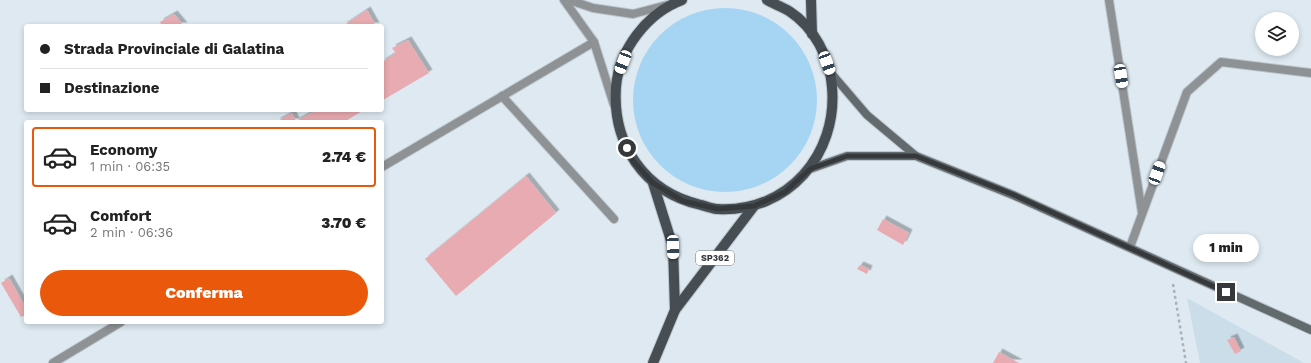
<!DOCTYPE html>
<html lang="it">
<head>
<meta charset="utf-8">
<style>
	:root { --surface:#fff; --page:#f6f6f6; --text:#222; --muted:#767676; --line:#e0e0e0; --accent:#ea580c }
	body { margin:0; font-family:"Work Sans",sans-serif; background:var(--page); color:var(--text); height:100vh; display:flex; flex-direction:column; font-size:15px; white-space:nowrap }
	* { box-sizing:border-box; margin:0 }
	p { font-size:13px; color:var(--muted) }
	.icon { flex:none; width:22px; height:22px; fill:none; stroke:currentColor; stroke-width:2; stroke-linecap:round; stroke-linejoin:round }
	.map { position:relative; flex:1; overflow:hidden }
	.drawer { position:absolute; left:24px; top:120px; width:360px; height:204px; display:flex; flex-direction:column; background:var(--surface); border-radius:4px; box-shadow:0 2px 6px #0003 }
	.drawer>* { flex:none }
	.banner { position:absolute; left:24px; top:24px; width:360px; height:88px; border-radius:4px; box-shadow:0 2px 6px #0003; display:grid; align-content:center; height:88px; padding:0 16px; background:var(--surface) }
	.tools { position:absolute; left:1255px; top:12px; display:grid; gap:8px }
	.tools a { display:grid; place-items:center; width:44px; height:44px; border-radius:50%; background:var(--surface); box-shadow:0 2px 6px #0003; font-size:20px }
	.end { position:absolute; width:18px; height:18px; margin:-9px; border:5px solid #35393c; background:#fff; box-shadow:0 0 0 2px #fff }
	.from { border-radius:50% }
	.bubble { position:absolute; height:28px; border-radius:14px; background:var(--surface); box-shadow:0 2px 6px #0003; font-size:13px; font-weight:800; line-height:28px; text-align:center }
	.car { position:absolute; width:12px; height:24px; margin:-12px -6px; border-radius:5px; box-shadow:0 0 3px 1px #0007; background:linear-gradient(#fff 24%,#345 0 40%,#fff 0 76%,#345 0 86%,#fff 0) }
	.banner b { display:flex; align-items:center; gap:14px; height:38px; font-size:15px }
	.banner b+b { border-top:1px solid var(--line) }
	.banner i { width:10px; height:10px; background:var(--text) }
	ul { padding:7px 0 0; list-style:none }
	li { display:flex; align-items:center; gap:12px; height:60px; margin:0 8px 6px; padding:0 8px; border:2px solid transparent; border-radius:4px }
	li div { flex:1 }
	li b { display:block; font-size:15px }
	li em { font-style:normal; font-weight:800 }
	li.active { border-color:var(--accent) }
	li>.icon { width:36px; height:36px; stroke-width:1.5 }
	.action { display:flex; gap:8px; margin-top:auto; padding:8px 16px }
	.action a { flex:1; height:46px; border-radius:24px; background:var(--accent); color:#fff; font-size:16px; font-weight:800; line-height:46px; text-align:center }
	.map>svg:first-child { display:block }
	.built { fill:#cbdde9 }
	.green { fill:#a6d5f3 }
	.building { fill:#e8abb1; filter:url(#shadow) }
	.lines { fill:none; stroke-linecap:round; stroke-linejoin:round }
	.service-casing { stroke:#bcc6cd; stroke-width:10 }
	.minor-casing { stroke:#bcc6cd; stroke-width:10 }
	.tertiary-casing { stroke:#bcc6cd; stroke-width:10 }
	.secondary-casing { stroke:#bcc6cd; stroke-width:10 }
	.primary-casing { stroke:#bcc6cd; stroke-width:12 }
	.path { stroke:#a9b2b8; stroke-width:2.5; stroke-dasharray:3 3; stroke-linecap:butt }
	.service { stroke:#8e9295; stroke-width:8 }
	.minor { stroke:#8e9295; stroke-width:8 }
	.tertiary { stroke:#8e9295; stroke-width:8 }
	.secondary { stroke:#636a6e; stroke-width:8 }
	.primary { stroke:#464e53; stroke-width:10 }
	.route { stroke:#35393c; stroke-width:5 }
	.labels { text-anchor:middle; dominant-baseline:central; stroke-width:3; stroke-linejoin:round; paint-order:stroke }
	.shield { fill:#fff; stroke:#727476; stroke-width:1 }
	.shield-label { font-size:9px; font-weight:bold; fill:#35393c }
</style>
</head>
<body>
<div class="map">
<svg width="1311" height="363" viewBox="0 0 1311 363">
	<defs>
		<filter id="shadow"><feDropShadow dx="3.5" dy="-3.5" stdDeviation="0" flood-color="#0004"/></filter>
	</defs>
	<rect width="100%" height="100%" fill="#dee9f1"/>
	<polygon class="built" points="1187,298 1304,363 1200,363"/>
	<circle class="green" cx="725" cy="100" r="92"/>
	<g class="building">
		<polygon points="367,10 376,26 343,26"/>
		<polygon points="174,14 184,26 162,26 160,22"/>
		<polygon points="408,40 429,73 383,100 382,62 396,53 392,48"/>
		<polygon points="312,110 364,110 344,122 276,122 292,113 296,121 313,112"/>
		<polygon points="526,176 556,213 456,296 425,259"/>
		<polygon points="883,219 909,233 903,245 877,230"/>
		<polygon points="860,265 869,269 867,274 857,269"/>
		<polygon points="9,278 26,308 26,315 21,317 1,283"/>
		<polygon points="1234,337 1241,351 1235,354 1227,340"/>
		<polygon points="999,352 1019,363 993,363"/>
	</g>
	<g class="lines">
		<g class="service-casing">
			<polyline id="service" points="502,96 614,219"/>
		</g>
		<g class="minor-casing">
			<g id="minor">
				<polyline points="1109,0 1142,213"/>
				<polyline points="382,167 594,42"/>
				<polyline points="1130,247 1187,92 1221,62 1311,73"/>
				<polyline points="53,363 121,322"/>
			</g>
		</g>
		<g class="tertiary-casing">
			<g id="tertiary">
				<polyline points="564,0 594,42 614,105"/>
				<polyline points="569,0 593,8 633,14 667,5"/>
			</g>
		</g>
		<g class="secondary-casing">
			<g id="secondary">
				<polyline points="831,73 867,115 916,156 1013,195 1311,330"/>
				<polyline points="810,169 847,156 916,156"/>
			</g>
		</g>
		<g class="primary-casing">
			<g id="primary">
				<path d="M 682,0 C 647,13 619,50 616,87 C 612,144 644,192 701,205 C 706,206 713,209 718,209 C 788,213 838,154 832,87 C 830,58 814,27 789,11 C 782,7 774,4 767,0"/>
				<polyline points="811,0 812,34"/>
				<polyline points="653,183 673,247 675,310"/>
				<polyline points="653,363 675,310 754,206"/>
			</g>
		</g>
		<polyline class="path" points="1173,284 1186,363"/>
		<use href="#service" class="service"/>
		<use href="#minor" class="minor"/>
		<use href="#tertiary" class="tertiary"/>
		<use href="#secondary" class="secondary"/>
		<use href="#primary" class="primary"/>
	</g>
	<g class="lines">
		<polyline class="route" points="627,148 633,161 653,183 683,201 718,209 754,206 785,192 810,169 847,156 916,156 1014,195 1226,292"/>
	</g>
	<g class="labels">
		<rect class="shield" x="696" y="251" width="38" height="14" rx="3"/>
		<g class="shield-label">
			<text x="715" y="258">SP362</text>
		</g>
	</g>
</svg>
<div class="tools">
<a><svg class="icon" aria-label="layers" viewBox="0 0 24 24"><path d="M12 4l9 5-9 5-9-5zM3 14l9 5 9-5"/></svg></a>
</div>
<i class="end from" style="left:627px;top:148px"></i>
<i class="end" style="left:1226px;top:292px"></i>
<div class="bubble" style="left:1193px;top:234px;width:66px">1 min</div>
<i class="car" style="left:623px;top:62px;rotate:201deg"></i>
<i class="car" style="left:827px;top:63px;rotate:160deg"></i>
<i class="car" style="left:1121px;top:76px;rotate:171deg"></i>
<i class="car" style="left:1157px;top:173px;rotate:20deg"></i>
<i class="car" style="left:673px;top:247px;rotate:178deg"></i>
<div class="banner">
<b><i class="from"></i>Strada Provinciale di Galatina</b>
<b><i></i>Destinazione</b>
</div>
<section class="drawer">
<ul>
<li class="active"><svg class="icon" aria-label="car" viewBox="0 0 24 24"><path d="M5 17H2v-5l4-1 3-4h7l3 4 3 1v5h-3M9 17h6M6 11h13"/><circle cx="7" cy="17" r="2"/><circle cx="17" cy="17" r="2"/></svg><div><b>Economy</b><p>1 min · 06:35</p></div><em>2.74 €</em></li>
<li><svg class="icon" aria-label="car" viewBox="0 0 24 24"><path d="M5 17H2v-5l4-1 3-4h7l3 4 3 1v5h-3M9 17h6M6 11h13"/><circle cx="7" cy="17" r="2"/><circle cx="17" cy="17" r="2"/></svg><div><b>Comfort</b><p>2 min · 06:36</p></div><em>3.70 €</em></li>
</ul>
<div class="action"><a>Conferma</a></div>
</section>
</div>
</body>
</html>
